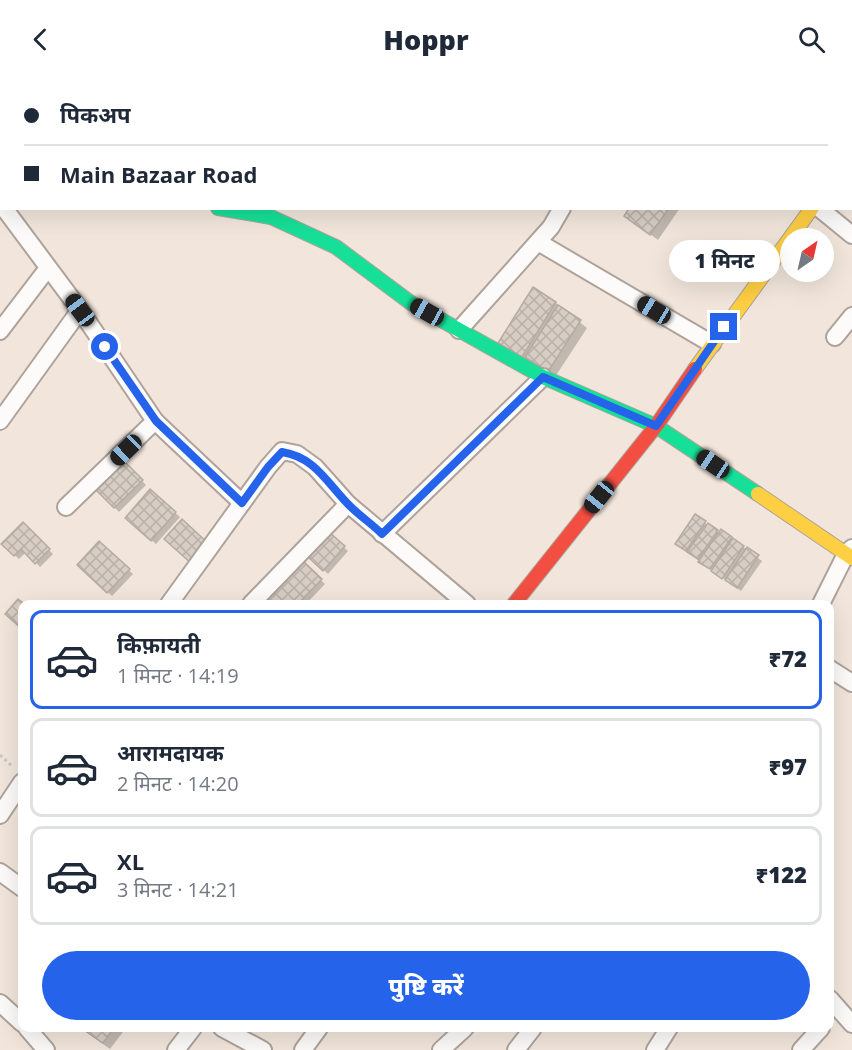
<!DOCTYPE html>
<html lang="hi">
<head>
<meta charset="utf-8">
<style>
	:root { --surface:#fff; --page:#f6f6f7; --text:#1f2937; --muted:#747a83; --line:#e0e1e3; --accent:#2563eb }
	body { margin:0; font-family:"Open Sans","Noto Sans Devanagari",sans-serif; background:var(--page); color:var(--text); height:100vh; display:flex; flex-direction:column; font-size:22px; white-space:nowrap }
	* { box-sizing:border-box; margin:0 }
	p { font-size:20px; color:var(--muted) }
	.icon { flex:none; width:33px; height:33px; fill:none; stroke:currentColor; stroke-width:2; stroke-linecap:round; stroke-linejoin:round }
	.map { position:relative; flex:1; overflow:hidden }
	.side { position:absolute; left:18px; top:522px; width:816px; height:432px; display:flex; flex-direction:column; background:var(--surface); border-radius:12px; box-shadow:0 6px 24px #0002 }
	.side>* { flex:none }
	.top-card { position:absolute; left:0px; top:0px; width:852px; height:132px; box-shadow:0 6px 24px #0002; display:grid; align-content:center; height:132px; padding:0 24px; background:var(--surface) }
	.needle { width:39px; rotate:34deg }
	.fabs { position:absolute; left:780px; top:150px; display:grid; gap:12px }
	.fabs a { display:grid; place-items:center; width:54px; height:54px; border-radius:50%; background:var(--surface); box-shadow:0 6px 24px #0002; font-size:30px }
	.end { position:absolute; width:27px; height:27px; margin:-14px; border:8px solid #2563eb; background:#fff; box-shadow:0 0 0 3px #fff }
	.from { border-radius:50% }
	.bubble { position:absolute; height:42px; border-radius:21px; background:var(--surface); box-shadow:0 6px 24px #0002; font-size:20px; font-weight:800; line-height:42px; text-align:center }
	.car { position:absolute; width:18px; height:36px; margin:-18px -9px; border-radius:8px; box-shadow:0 0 4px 2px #0007; background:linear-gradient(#222 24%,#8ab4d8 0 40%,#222 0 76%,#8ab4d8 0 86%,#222 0) }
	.top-card b { display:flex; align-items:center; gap:21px; height:57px; font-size:22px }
	.top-card b+b { border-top:2px solid var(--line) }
	.top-card i { width:15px; height:15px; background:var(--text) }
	ul { padding:10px 0 0; list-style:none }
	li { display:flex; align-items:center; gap:18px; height:99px; margin:0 12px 9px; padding:0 12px; border:3px solid var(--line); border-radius:12px }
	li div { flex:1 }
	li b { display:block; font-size:22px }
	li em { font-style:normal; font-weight:800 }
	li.active { border-color:var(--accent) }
	li>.icon { width:54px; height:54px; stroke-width:1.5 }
	.button { display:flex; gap:12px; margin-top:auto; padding:12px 24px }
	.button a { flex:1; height:69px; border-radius:36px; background:var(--accent); color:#fff; font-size:24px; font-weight:800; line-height:69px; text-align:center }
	header { display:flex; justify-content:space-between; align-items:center; height:78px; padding:0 24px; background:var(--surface); font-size:27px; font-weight:800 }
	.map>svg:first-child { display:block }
	.shadow { fill:#0003 }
	.building { fill:url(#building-cross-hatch); stroke:#b6aba3; stroke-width:1.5 }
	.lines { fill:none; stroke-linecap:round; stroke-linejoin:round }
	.street-casing { stroke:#aea39b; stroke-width:20 }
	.fast-casing { stroke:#aea39b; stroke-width:16 }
	.slow-casing { stroke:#aea39b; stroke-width:16 }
	.jam-casing { stroke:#aea39b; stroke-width:16 }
	.path { stroke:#ccc7c4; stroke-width:3; stroke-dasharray:3 3; stroke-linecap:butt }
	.street { stroke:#fdfbfa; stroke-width:16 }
	.fast { stroke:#16e098; stroke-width:14 }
	.slow { stroke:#ffcf43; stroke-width:14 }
	.jam { stroke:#f24e42; stroke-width:14 }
	.route { stroke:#2563eb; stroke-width:8 }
</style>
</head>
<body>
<header><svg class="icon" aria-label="back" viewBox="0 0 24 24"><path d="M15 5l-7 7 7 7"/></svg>Hoppr<svg class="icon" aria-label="search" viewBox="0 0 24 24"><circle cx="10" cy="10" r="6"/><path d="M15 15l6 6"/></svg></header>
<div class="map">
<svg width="852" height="972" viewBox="0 0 852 972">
	<defs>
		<pattern id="building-cross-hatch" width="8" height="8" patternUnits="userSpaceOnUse" patternTransform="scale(1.5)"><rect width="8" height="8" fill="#d7cdc4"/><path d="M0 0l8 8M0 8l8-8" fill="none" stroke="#b8afa7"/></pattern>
	</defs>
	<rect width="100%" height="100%" fill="#f2e6dc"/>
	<g class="shadow">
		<polygon points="311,0 322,0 323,2 309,2"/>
		<polygon points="631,130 680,130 658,162 626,138"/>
		<polygon points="533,211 556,225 587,250 555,299 506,271"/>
		<polygon points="123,384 146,407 119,434 96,411"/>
		<polygon points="150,413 180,439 156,466 131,444"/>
		<polygon points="705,445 719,455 721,453 762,483 741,513 681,470"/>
		<polygon points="23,446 53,476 40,489 26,474 19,481 3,466"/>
		<polygon points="329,456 348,473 328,496 309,478"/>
		<polygon points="99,465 133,496 112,518 79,487"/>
		<polygon points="302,484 325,506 306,526 274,526 268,520"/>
		<polygon points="80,950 126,950 110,971"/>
	</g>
	<g class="building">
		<polygon points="69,0 144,0 145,2 70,2"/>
		<polygon points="629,130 669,130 650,157 624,138"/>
		<polygon points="533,209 556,224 522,279 498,265"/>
		<polygon points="558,227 581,242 548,294 525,279"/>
		<polygon points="123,382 143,402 114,430 94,410"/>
		<polygon points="150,411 176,434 151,463 125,440"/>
		<polygon points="695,436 706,443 686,473 675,466"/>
		<polygon points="182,441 210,467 193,487 164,461"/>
		<polygon points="23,444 50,471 35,486 21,471 14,478 1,466"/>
		<polygon points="708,445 718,452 698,481 687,474"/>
		<polygon points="721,451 732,459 710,491 698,484"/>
		<polygon points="329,454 345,468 323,493 307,478"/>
		<polygon points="733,460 744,468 722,501 711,493"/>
		<polygon points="99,463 130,491 107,515 77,487"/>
		<polygon points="747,469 759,477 737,510 725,502"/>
		<polygon points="302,482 322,501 298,526 272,526 266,520"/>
		<polygon points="18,521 25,526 22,526 22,551 5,536"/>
		<polygon points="81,950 114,950 103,965"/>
	</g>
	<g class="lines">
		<g class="street-casing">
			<g id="street">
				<polyline points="57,0 58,2"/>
				<polyline points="152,0 153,2"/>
				<polyline points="783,0 817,2"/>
				<polyline points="169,2 171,0"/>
				<polyline points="638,2 638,0"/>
				<polyline points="850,3 852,3"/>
				<polyline points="850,78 852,75"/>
				<polyline points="819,130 852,157"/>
				<polyline points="538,164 712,266"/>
				<polyline points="459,252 551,149 562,130"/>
				<polyline points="0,253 48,190"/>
				<polyline points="835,259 852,238"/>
				<polyline points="0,343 80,232 4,130"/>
				<polyline points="155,343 242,425"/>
				<polyline points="66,429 155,343 80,232"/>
				<polyline points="382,456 543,299"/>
				<polyline points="169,526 268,389 282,373 297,376 315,389 348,426 467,526"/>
				<polyline points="251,526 348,426"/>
				<polyline points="821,526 846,476 852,470"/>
				<polyline points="830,591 852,605"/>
				<polyline points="0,737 22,704"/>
				<polyline points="0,794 22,810"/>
				<polyline points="830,921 852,946"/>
				<polyline points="0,925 22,945"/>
				<polyline points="27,950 46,972"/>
				<polyline points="222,950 263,972"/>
				<polyline points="176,972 193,950"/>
				<polyline points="303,972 319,950"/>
				<polyline points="441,972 465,950"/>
				<polyline points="516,972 533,950"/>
				<polyline points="655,972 669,950"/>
				<polyline points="801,972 821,950"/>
			</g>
		</g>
		<g class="fast-casing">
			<g id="fast">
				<polyline points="267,2 270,0"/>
				<polyline points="0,105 2,105"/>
				<polyline points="218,130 271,139 336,169 411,225 543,299 656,348 758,416"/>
			</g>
		</g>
		<g class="slow-casing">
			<g id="slow">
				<polyline points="695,291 812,130"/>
				<polyline points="758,416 852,480"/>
			</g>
		</g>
		<g class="jam-casing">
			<polyline id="jam" points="514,526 656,348 695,291"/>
		</g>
		<polyline class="path" points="0,677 13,689"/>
		<use href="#street" class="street"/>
		<use href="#fast" class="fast"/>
		<use href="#slow" class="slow"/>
		<use href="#jam" class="jam"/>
	</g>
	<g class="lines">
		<path class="route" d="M 105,269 L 156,343 L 242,425 L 268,389 L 282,374 C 314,379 326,403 347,425 C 357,436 371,445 382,456 L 543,299 L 656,348 L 724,249"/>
	</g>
</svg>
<div class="fabs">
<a><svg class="needle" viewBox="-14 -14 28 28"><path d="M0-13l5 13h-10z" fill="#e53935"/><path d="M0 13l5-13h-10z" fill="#747a83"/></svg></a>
</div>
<i class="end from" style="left:105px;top:269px"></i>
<i class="end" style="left:724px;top:249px"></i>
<div class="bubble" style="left:669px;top:162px;width:111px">1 मिनट</div>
<i class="car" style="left:80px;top:232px;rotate:323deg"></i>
<i class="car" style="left:654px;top:232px;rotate:301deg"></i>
<i class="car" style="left:427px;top:234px;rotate:299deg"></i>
<i class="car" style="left:126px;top:372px;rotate:226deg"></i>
<i class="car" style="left:713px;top:386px;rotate:304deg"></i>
<i class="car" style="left:599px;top:419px;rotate:219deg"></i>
<div class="top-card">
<b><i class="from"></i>पिकअप</b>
<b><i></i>Main Bazaar Road</b>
</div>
<section class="side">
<ul>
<li class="active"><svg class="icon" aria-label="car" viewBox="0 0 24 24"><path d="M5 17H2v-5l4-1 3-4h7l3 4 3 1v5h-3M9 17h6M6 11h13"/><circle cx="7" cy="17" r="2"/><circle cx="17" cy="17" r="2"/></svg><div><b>किफ़ायती</b><p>1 मिनट · 14:19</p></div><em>₹72</em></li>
<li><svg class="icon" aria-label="car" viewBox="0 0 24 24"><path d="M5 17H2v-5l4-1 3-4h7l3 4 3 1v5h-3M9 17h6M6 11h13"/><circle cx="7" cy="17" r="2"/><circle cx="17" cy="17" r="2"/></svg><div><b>आरामदायक</b><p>2 मिनट · 14:20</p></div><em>₹97</em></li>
<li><svg class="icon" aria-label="car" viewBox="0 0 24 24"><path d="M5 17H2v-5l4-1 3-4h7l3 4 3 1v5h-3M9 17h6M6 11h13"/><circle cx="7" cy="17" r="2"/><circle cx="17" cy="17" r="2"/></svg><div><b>XL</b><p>3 मिनट · 14:21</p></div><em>₹122</em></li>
</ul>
<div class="button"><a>पुष्टि करें</a></div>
</section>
</div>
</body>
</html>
